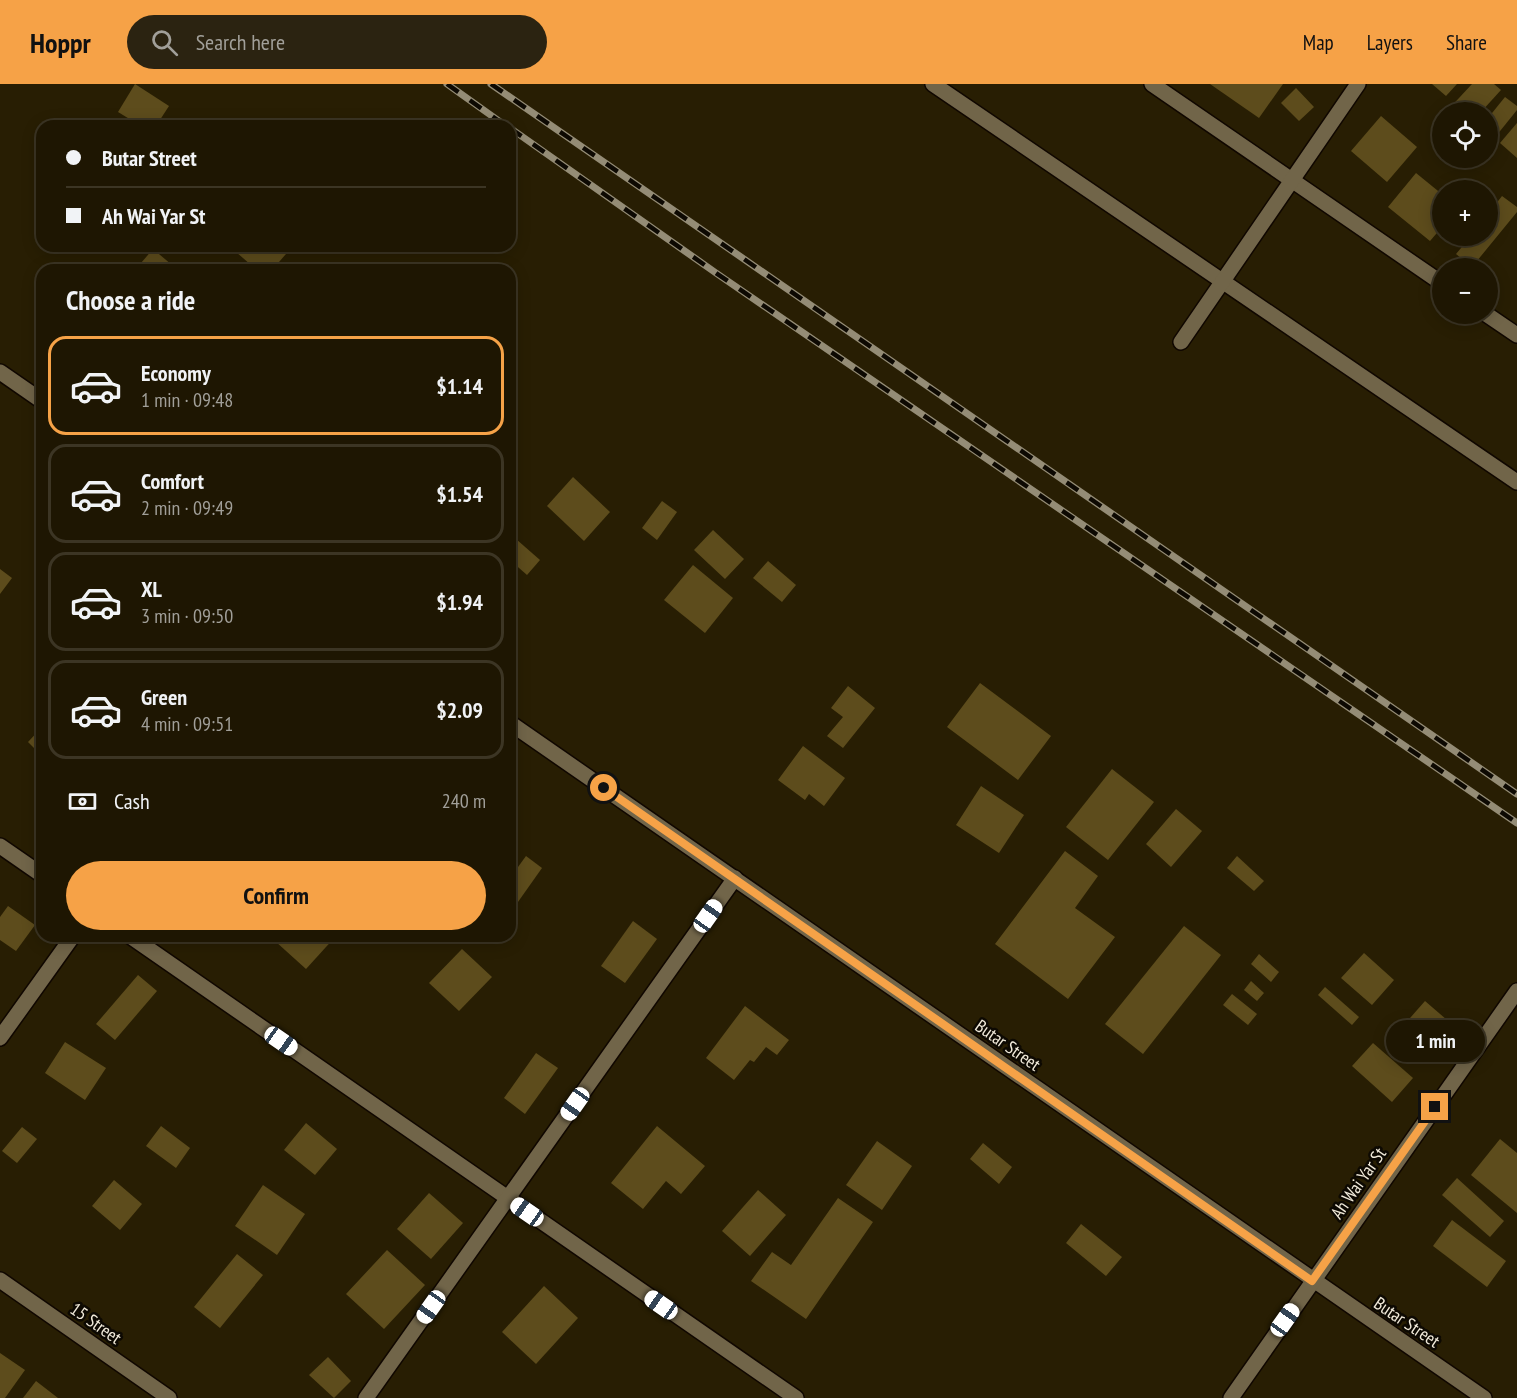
<!DOCTYPE html>
<html lang="en">
<head>
<meta charset="utf-8">
<style>
	:root { --surface:#1e1602; --page:#2b2311; --text:#f1f3f6; --muted:#a19f99; --line:#3c3524; --accent:#f6a247 }
	body { margin:0; font-family:"PT Sans Narrow",sans-serif; background:var(--page); color:var(--text); height:100vh; display:flex; flex-direction:column; font-size:22px; white-space:nowrap }
	* { box-sizing:border-box; margin:0 }
	p { font-size:20px; color:var(--muted) }
	.icon { flex:none; width:33px; height:33px; fill:none; stroke:currentColor; stroke-width:2; stroke-linecap:round; stroke-linejoin:round }
	.map { position:relative; flex:1; overflow:hidden }
	.drawer { position:absolute; left:36px; top:180px; width:480px; height:678px; display:flex; flex-direction:column; background:var(--surface); border-radius:18px; box-shadow:0 3px 15px #0003,0 0 0 2px var(--line) }
	.drawer>* { flex:none }
	.banner { position:absolute; left:36px; top:36px; width:480px; height:132px; border-radius:18px; box-shadow:0 3px 15px #0003,0 0 0 2px var(--line); display:grid; align-content:center; height:132px; padding:0 30px; background:var(--surface) }
	.controls { position:absolute; left:1432px; top:18px; display:grid; gap:12px }
	.controls a { display:grid; place-items:center; width:66px; height:66px; border-radius:50%; background:var(--surface); box-shadow:0 3px 15px #0003,0 0 0 2px var(--line); font-size:30px }
	.end { position:absolute; width:27px; height:27px; margin:-14px; border:8px solid #f6a247; background:#111; box-shadow:0 0 0 3px #111 }
	.from { border-radius:50% }
	.bubble { position:absolute; height:42px; border-radius:21px; background:var(--surface); box-shadow:0 3px 15px #0003,0 0 0 2px var(--line); font-size:20px; font-weight:600; line-height:42px; text-align:center }
	.car { position:absolute; width:18px; height:36px; margin:-18px -9px; border-radius:8px; box-shadow:0 0 4px 2px #0007; background:linear-gradient(#fff 24%,#345 0 40%,#fff 0 76%,#345 0 86%,#fff 0) }
	.banner b { display:flex; align-items:center; gap:21px; height:57px; font-size:22px }
	.banner b+b { border-top:2px solid var(--line) }
	.banner i { width:15px; height:15px; background:var(--text) }
	ul { padding:0; list-style:none }
	li { display:flex; align-items:center; gap:18px; height:99px; margin:0 12px 9px; padding:0 18px; border:3px solid var(--line); border-radius:18px }
	li div { flex:1 }
	li b { display:block; font-size:22px }
	li em { font-style:normal; font-weight:600 }
	li.selected { border-color:var(--accent) }
	li>.icon { width:54px; height:54px; stroke-width:1.5 }
	h2 { padding:0 30px; font-size:27px; line-height:72px }
	.pay { display:flex; align-items:center; gap:15px; height:66px; padding:0 30px; font-size:22px }
	.pay p { margin-inline-start:auto }
	.primary-button { display:flex; gap:12px; margin-top:auto; padding:12px 30px }
	.primary-button a { flex:1; height:69px; border-radius:36px; background:var(--accent); color:#111; font-size:24px; font-weight:600; line-height:69px; text-align:center }
	header { display:flex; align-items:center; gap:36px; box-sizing:border-box; height:84px; padding:0 30px; background:var(--accent); color:#111 }
	header strong { font-size:28px }
	nav { display:flex; gap:33px; margin-inline-start:auto; font-size:21px }
	.search { width:420px; height:54px; background:var(--page); display:flex; align-items:center; gap:15px; box-sizing:border-box; padding:0 21px; border-radius:33px; color:var(--muted); font-size:22px }
	.map>svg:first-child { display:block }
	.building { fill:#5d4c1c }
	.lines { fill:none; stroke-linecap:round; stroke-linejoin:round }
	.minor-casing { stroke:#100700; stroke-width:18 }
	.tertiary-casing { stroke:#100700; stroke-width:18 }
	.minor { stroke:#716549; stroke-width:15 }
	.tertiary { stroke:#716549; stroke-width:15 }
	.rail-casing { stroke:#948c76; stroke-width:7 }
	.rail { stroke:#0d0902; stroke-width:4.5; stroke-dasharray:14; stroke-linecap:butt }
	.route { stroke:#f6a247; stroke-width:8 }
	.labels { text-anchor:middle; dominant-baseline:central; stroke-width:5; stroke-linejoin:round; paint-order:stroke }
	.street-label { font-size:18px; fill:#f1eada; stroke:#0d0902 }
</style>
</head>
<body>
<header>
<strong>Hoppr</strong>
<div class="search"><svg class="icon" aria-label="search" viewBox="0 0 24 24"><circle cx="10" cy="10" r="6"/><path d="M15 15l6 6"/></svg>Search here</div>
<nav><a>Map</a><a>Layers</a><a>Share</a></nav>
</header>
<div class="map">
<svg width="1517" height="1314" viewBox="0 0 1517 1314">
	<rect width="100%" height="100%" fill="#281e03"/>
	<g class="building">
		<polygon points="135,0 169,22 156,42 141,42 118,28"/>
		<polygon points="1210,0 1283,0 1259,34"/>
		<polygon points="1432,0 1457,0 1446,12"/>
		<polygon points="1472,0 1494,0 1501,6 1481,28 1446,28"/>
		<polygon points="1296,4 1314,23 1299,37 1281,19"/>
		<polygon points="1505,13 1517,22 1517,26 1488,62 1488,34"/>
		<polygon points="1381,32 1417,63 1387,98 1351,67"/>
		<polygon points="1517,39 1517,74 1500,59"/>
		<polygon points="1416,89 1443,111 1443,142 1430,157 1388,123"/>
		<polygon points="1502,112 1517,123 1517,128 1472,183 1456,170 1471,152 1488,152 1488,130"/>
		<polygon points="229,162 277,162 286,170 272,186 257,186"/>
		<polygon points="153,165 172,181 168,186 135,186"/>
		<polygon points="510,350 516,355 510,363"/>
		<polygon points="573,393 610,428 584,457 547,422"/>
		<polygon points="662,417 677,428 657,456 642,444"/>
		<polygon points="713,446 744,475 725,495 694,466"/>
		<polygon points="516,455 540,476 527,491 510,476 510,461"/>
		<polygon points="768,477 796,501 782,518 753,494"/>
		<polygon points="693,481 733,514 705,549 664,516"/>
		<polygon points="0,485 12,494 0,510"/>
		<polygon points="980,599 1051,652 1018,696 947,643"/>
		<polygon points="848,602 875,624 843,664 827,652 843,633 831,624"/>
		<polygon points="42,643 42,672 28,658"/>
		<polygon points="803,662 845,694 824,722 809,710 805,716 778,696"/>
		<polygon points="1112,685 1154,718 1108,776 1066,743"/>
		<polygon points="981,702 1024,731 999,769 956,741"/>
		<polygon points="510,706 517,713 510,720"/>
		<polygon points="1176,725 1202,747 1171,783 1146,760"/>
		<polygon points="1065,767 1098,792 1075,824 1115,853 1068,915 995,860"/>
		<polygon points="526,772 542,784 513,825 510,823 510,794"/>
		<polygon points="1237,772 1264,797 1254,807 1227,784"/>
		<polygon points="8,822 35,841 16,867 0,856 0,833"/>
		<polygon points="633,837 657,855 625,899 601,882"/>
		<polygon points="1184,842 1221,871 1143,970 1105,940"/>
		<polygon points="279,852 336,852 306,885 275,857"/>
		<polygon points="462,865 492,893 459,927 429,899"/>
		<polygon points="1364,869 1394,896 1372,921 1341,894"/>
		<polygon points="1259,870 1279,888 1271,898 1251,880"/>
		<polygon points="138,891 157,907 115,956 96,940"/>
		<polygon points="1251,897 1264,909 1257,917 1244,906"/>
		<polygon points="1325,903 1359,933 1352,941 1318,911"/>
		<polygon points="1232,910 1257,930 1248,941 1223,921"/>
		<polygon points="1425,917 1454,942 1425,976 1396,950"/>
		<polygon points="745,922 789,956 777,971 766,963 754,978 750,976 734,996 706,974"/>
		<polygon points="65,958 106,984 85,1016 45,989"/>
		<polygon points="1373,959 1413,994 1392,1018 1352,982"/>
		<polygon points="536,969 558,984 525,1030 504,1014"/>
		<polygon points="306,1039 337,1065 315,1091 284,1066"/>
		<polygon points="161,1042 190,1064 176,1084 146,1062"/>
		<polygon points="657,1042 705,1082 681,1110 666,1097 643,1125 611,1099"/>
		<polygon points="22,1043 37,1055 17,1079 2,1067"/>
		<polygon points="1500,1055 1517,1069 1517,1129 1471,1091"/>
		<polygon points="877,1057 912,1082 882,1126 846,1101"/>
		<polygon points="983,1059 1012,1083 999,1100 970,1075"/>
		<polygon points="1457,1094 1504,1137 1490,1153 1442,1111"/>
		<polygon points="114,1096 142,1120 120,1146 92,1122"/>
		<polygon points="263,1101 305,1130 277,1171 235,1142"/>
		<polygon points="758,1106 786,1131 750,1172 722,1147"/>
		<polygon points="429,1109 463,1139 431,1175 397,1145"/>
		<polygon points="838,1114 873,1138 806,1235 751,1197 772,1168 791,1181"/>
		<polygon points="1452,1136 1506,1177 1487,1203 1433,1162"/>
		<polygon points="1081,1140 1122,1173 1106,1192 1066,1159"/>
		<polygon points="387,1166 425,1201 384,1245 346,1210"/>
		<polygon points="237,1170 263,1191 220,1244 194,1223"/>
		<polygon points="544,1202 578,1234 536,1280 502,1248"/>
		<polygon points="0,1269 25,1286 5,1314 0,1314"/>
		<polygon points="328,1273 351,1297 334,1314 309,1291"/>
		<polygon points="36,1297 58,1314 23,1314"/>
	</g>
	<g class="lines">
		<g class="minor-casing">
			<g id="minor">
				<polyline points="933,0 1517,398"/>
				<polyline points="1152,0 1443,200"/>
				<polyline points="1486,230 1517,251"/>
				<polyline points="1181,258 1358,0"/>
				<polyline points="0,288 42,317"/>
				<polyline points="510,639 1484,1314"/>
				<polyline points="0,762 42,791"/>
				<polyline points="130,852 796,1314"/>
				<polyline points="0,954 73,852"/>
				<polyline points="0,1196 169,1314"/>
				<polyline points="366,1314 735,794"/>
			</g>
		</g>
		<g class="tertiary-casing">
			<polyline id="tertiary" points="1231,1314 1517,907"/>
		</g>
		<use href="#minor" class="minor"/>
		<use href="#tertiary" class="tertiary"/>
		<g class="rail-casing">
			<g id="rail">
				<polyline points="447,0 506,42"/>
				<polyline points="491,0 1517,710"/>
				<polyline points="510,44 716,189 1517,739"/>
			</g>
		</g>
		<use href="#rail" class="rail"/>
	</g>
	<g class="lines">
		<polyline class="route" points="604,704 1312,1197 1435,1023"/>
	</g>
	<g class="labels">
		<g class="street-label">
			<text transform="translate(1008 961) rotate(35)">Butar Street</text>
			<text transform="translate(1358 1099) rotate(-55)">Ah Wai Yar St</text>
			<text transform="translate(1407 1238) rotate(34)">Butar Street</text>
			<text transform="translate(96 1239) rotate(35)">15 Street</text>
		</g>
	</g>
</svg>
<div class="controls">
<a><svg class="icon" aria-label="locate" viewBox="0 0 24 24"><circle cx="12" cy="12" r="6"/><path d="M12 2v4M12 18v4M2 12h4M18 12h4"/></svg></a>
<a>+</a>
<a>−</a>
</div>
<i class="end from" style="left:604px;top:704px"></i>
<i class="end" style="left:1435px;top:1023px"></i>
<div class="bubble" style="left:1386px;top:936px;width:99px">1 min</div>
<i class="car" style="left:708px;top:832px;rotate:35deg"></i>
<i class="car" style="left:281px;top:957px;rotate:125deg"></i>
<i class="car" style="left:575px;top:1020px;rotate:215deg"></i>
<i class="car" style="left:527px;top:1128px;rotate:305deg"></i>
<i class="car" style="left:661px;top:1221px;rotate:305deg"></i>
<i class="car" style="left:431px;top:1223px;rotate:215deg"></i>
<i class="car" style="left:1285px;top:1236px;rotate:35deg"></i>
<div class="banner">
<b><i class="from"></i>Butar Street</b>
<b><i></i>Ah Wai Yar St</b>
</div>
<section class="drawer">
<h2>Choose a ride</h2>
<ul>
<li class="selected"><svg class="icon" aria-label="car" viewBox="0 0 24 24"><path d="M5 17H2v-5l4-1 3-4h7l3 4 3 1v5h-3M9 17h6M6 11h13"/><circle cx="7" cy="17" r="2"/><circle cx="17" cy="17" r="2"/></svg><div><b>Economy</b><p>1 min · 09:48</p></div><em>$1.14</em></li>
<li><svg class="icon" aria-label="car" viewBox="0 0 24 24"><path d="M5 17H2v-5l4-1 3-4h7l3 4 3 1v5h-3M9 17h6M6 11h13"/><circle cx="7" cy="17" r="2"/><circle cx="17" cy="17" r="2"/></svg><div><b>Comfort</b><p>2 min · 09:49</p></div><em>$1.54</em></li>
<li><svg class="icon" aria-label="car" viewBox="0 0 24 24"><path d="M5 17H2v-5l4-1 3-4h7l3 4 3 1v5h-3M9 17h6M6 11h13"/><circle cx="7" cy="17" r="2"/><circle cx="17" cy="17" r="2"/></svg><div><b>XL</b><p>3 min · 09:50</p></div><em>$1.94</em></li>
<li><svg class="icon" aria-label="car" viewBox="0 0 24 24"><path d="M5 17H2v-5l4-1 3-4h7l3 4 3 1v5h-3M9 17h6M6 11h13"/><circle cx="7" cy="17" r="2"/><circle cx="17" cy="17" r="2"/></svg><div><b>Green</b><p>4 min · 09:51</p></div><em>$2.09</em></li>
</ul>
<div class="pay"><svg class="icon" aria-label="cash" viewBox="0 0 24 24"><path d="M3 7h18v10H3z"/><circle cx="12" cy="12" r="2"/></svg>Cash<p>240 m</p></div>
<div class="primary-button"><a>Confirm</a></div>
</section>
</div>
</body>
</html>
